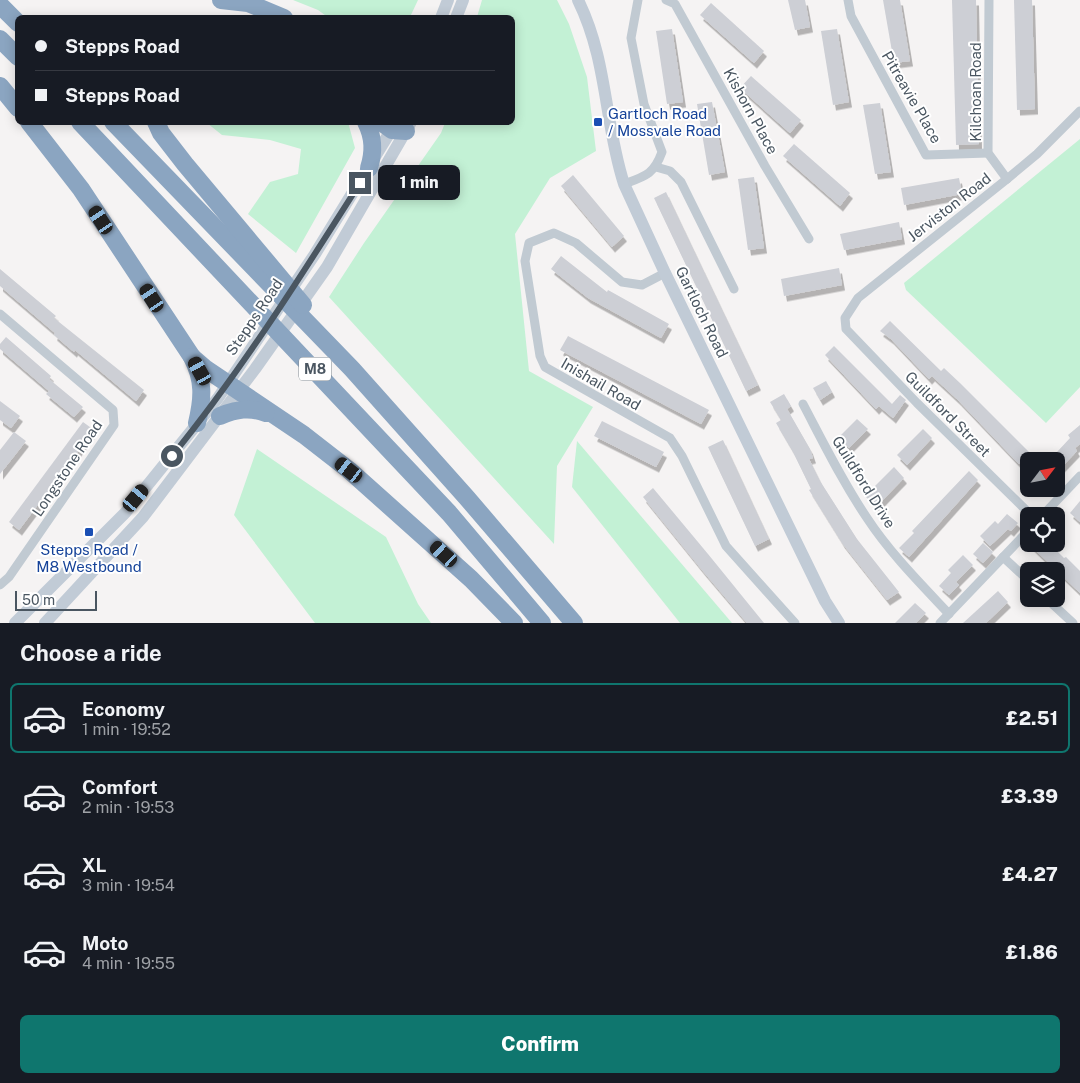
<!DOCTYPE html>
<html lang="en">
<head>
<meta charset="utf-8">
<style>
	:root { --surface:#171b24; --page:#20242c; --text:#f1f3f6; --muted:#9ea1a6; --line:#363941; --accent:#0f766e }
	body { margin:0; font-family:"Public Sans",sans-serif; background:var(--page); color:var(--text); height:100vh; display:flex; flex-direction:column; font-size:19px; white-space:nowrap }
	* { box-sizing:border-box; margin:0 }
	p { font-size:16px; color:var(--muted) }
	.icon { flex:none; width:28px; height:28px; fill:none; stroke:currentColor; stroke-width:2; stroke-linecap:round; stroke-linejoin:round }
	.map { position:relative; height:623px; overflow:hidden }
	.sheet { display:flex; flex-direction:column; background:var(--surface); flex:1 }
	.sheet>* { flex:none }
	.banner { position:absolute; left:15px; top:15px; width:500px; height:110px; border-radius:8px; box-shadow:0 2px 12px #0003; display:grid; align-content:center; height:110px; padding:0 20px; background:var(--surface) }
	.needle { width:32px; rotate:58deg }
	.tools { position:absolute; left:1020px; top:452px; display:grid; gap:10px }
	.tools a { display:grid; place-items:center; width:45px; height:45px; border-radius:8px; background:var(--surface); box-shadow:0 2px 12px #0003; font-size:25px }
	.scale { position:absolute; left:15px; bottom:12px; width:82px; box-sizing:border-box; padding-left:5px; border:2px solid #4a5661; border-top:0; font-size:14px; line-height:18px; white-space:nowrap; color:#4a5661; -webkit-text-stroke:4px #fff; paint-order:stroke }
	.end { position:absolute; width:22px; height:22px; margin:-11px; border:6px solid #4a5661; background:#fff; box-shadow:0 0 0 2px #fff }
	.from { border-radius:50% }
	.bubble { position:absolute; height:35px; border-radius:8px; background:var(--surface); box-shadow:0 2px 12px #0003; font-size:16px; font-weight:800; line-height:35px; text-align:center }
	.car { position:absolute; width:15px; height:30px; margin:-15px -8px; border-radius:6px; box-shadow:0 0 4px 1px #0007; background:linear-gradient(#222 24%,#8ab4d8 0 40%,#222 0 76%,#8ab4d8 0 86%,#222 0) }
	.banner b { display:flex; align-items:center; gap:18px; height:48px; font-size:19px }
	.banner b+b { border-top:1px solid var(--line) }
	.banner i { width:12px; height:12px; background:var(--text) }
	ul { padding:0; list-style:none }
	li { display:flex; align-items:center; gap:15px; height:70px; margin:0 10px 8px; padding:0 10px; border:2px solid transparent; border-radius:8px }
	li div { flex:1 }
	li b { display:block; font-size:19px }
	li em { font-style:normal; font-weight:800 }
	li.selected { border-color:var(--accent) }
	li>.icon { width:45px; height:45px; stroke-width:1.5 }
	h2 { padding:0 20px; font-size:22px; line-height:60px }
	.button { display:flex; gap:10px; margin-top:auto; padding:10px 20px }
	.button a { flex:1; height:58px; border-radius:8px; background:var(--accent); color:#fff; font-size:20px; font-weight:800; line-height:58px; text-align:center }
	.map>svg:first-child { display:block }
	.green { fill:#c3f1d5 }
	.building { fill:#cdcfd5; filter:url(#shadow) }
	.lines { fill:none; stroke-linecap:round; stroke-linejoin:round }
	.street { stroke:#c1cad2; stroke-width:9 }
	.secondary { stroke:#c1cbd6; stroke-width:12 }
	.highway { stroke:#8ba5c1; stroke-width:18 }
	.route { stroke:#4a5661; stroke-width:6 }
	.transit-dot { fill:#1a4fb4; stroke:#fff; stroke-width:2 }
	.labels { text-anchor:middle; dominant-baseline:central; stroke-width:4; stroke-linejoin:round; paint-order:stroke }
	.shield { fill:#fff; stroke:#808990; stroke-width:1 }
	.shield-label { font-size:14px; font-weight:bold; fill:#4a5661 }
	.street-label { font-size:15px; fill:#4a5661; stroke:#fff }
	.transit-label { font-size:15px; fill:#164399; stroke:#fff; text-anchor:start }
</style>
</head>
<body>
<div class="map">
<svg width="1080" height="623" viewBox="0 0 1080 623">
	<defs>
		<filter id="shadow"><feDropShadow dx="3" dy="5.5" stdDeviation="0" flood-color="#0004"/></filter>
	</defs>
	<rect width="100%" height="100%" fill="#f5f3f3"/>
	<g class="green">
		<polygon points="293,0 418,0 410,17 329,18 318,10"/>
		<polygon points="482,0 557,0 569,24 587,77 596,151 550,178 515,234 529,371 593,407 557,466 554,544 329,297 364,243 441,133 445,123 512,122 512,18 477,17"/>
		<polygon points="348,122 355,148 296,253 248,214 270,182 298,174 301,149 270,140 222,135 207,123"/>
		<polygon points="1080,139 1080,387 1046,423 906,290 904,283"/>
		<polygon points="577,441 732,623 680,623 572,487"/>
		<polygon points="257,449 386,537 418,604 431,623 315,623 234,515"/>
	</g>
	<g class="building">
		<polygon points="788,0 805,0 810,27 795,30"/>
		<polygon points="883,0 900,0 910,61 894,63"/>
		<polygon points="952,0 976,0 979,144 956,145"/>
		<polygon points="1014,0 1032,0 1035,109 1017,110"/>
		<polygon points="711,3 764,51 754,63 700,15"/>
		<polygon points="672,29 683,102 667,104 656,31"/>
		<polygon points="837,29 849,102 833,105 821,31"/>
		<polygon points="751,76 801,120 790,133 740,88"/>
		<polygon points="712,102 725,172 709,175 697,104"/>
		<polygon points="880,103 891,172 875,174 863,105"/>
		<polygon points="794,144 850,193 840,206 783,156"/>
		<polygon points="573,175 624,236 612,247 561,186"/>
		<polygon points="754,177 764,248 748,250 738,179"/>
		<polygon points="959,178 962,194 904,205 901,188"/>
		<polygon points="666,192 758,385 746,391 654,198"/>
		<polygon points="899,222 902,239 844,250 840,234"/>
		<polygon points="561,256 607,292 608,290 669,324 661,338 588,298 551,269"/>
		<polygon points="839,268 842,285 784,296 781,279"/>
		<polygon points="0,269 56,316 54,318 144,390 136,401 75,350 74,352 54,335 55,333 0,286"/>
		<polygon points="890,321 941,371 944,368 961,384 1030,453 1019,464 958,400 932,376 929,379 891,339 880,331"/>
		<polygon points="568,336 709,410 701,424 560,350"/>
		<polygon points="6,337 51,376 49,379 83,407 74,417 46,394 49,391 0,349 0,344"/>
		<polygon points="834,346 892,404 900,395 906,400 893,418 879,406 876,409 825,355"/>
		<polygon points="826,381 832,392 820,400 813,388"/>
		<polygon points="784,394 791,406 787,409 810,449 813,458 809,459 820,481 857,539 899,592 887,600 842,543 809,490 811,489 793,452 776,423 781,420 770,402"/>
		<polygon points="0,401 20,416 11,428 0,420"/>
		<polygon points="857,419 868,429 849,448 839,437"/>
		<polygon points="602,421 664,452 656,467 594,436"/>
		<polygon points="83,422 94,430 19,530 9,522"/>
		<polygon points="1080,425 1080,444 1075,448 1077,451 1057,472 1057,452 1070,438 1068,435"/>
		<polygon points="923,429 932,438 907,465 897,455"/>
		<polygon points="14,432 26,441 0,474 0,450"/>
		<polygon points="723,440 769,539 755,546 708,447"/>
		<polygon points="894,467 904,478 876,507 865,496"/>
		<polygon points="969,471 978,480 909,557 899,548 914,533 912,531"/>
		<polygon points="653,488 708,554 764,623 747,623 702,570 643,497"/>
		<polygon points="1080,501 1080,522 1070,513"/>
		<polygon points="1007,514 1018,523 1011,531 1008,529 990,546 980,536 995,521 998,524"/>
		<polygon points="983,543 993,552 983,563 973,554"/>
		<polygon points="1029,544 1050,544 1064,558 1066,557 1080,571 1080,593"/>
		<polygon points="963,555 973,565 956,582 959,585 949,595 939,586 951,573 948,570"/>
		<polygon points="998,591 1008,602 986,623 963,623"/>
		<polygon points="915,603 926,613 916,623 895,623"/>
	</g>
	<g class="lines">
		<g class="street">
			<polyline points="666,0 675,4 765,166 809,239"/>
			<polyline points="848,0 851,16 926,155 988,153"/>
			<polyline points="989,0 988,153 1007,179"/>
			<polyline points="656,167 670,171 681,182 734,289"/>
			<path d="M 624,184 C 646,176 654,174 662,152 L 644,104 L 631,38 L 638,0"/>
			<polyline points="665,273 642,285 622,282 576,243 554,233 529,243 525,261 540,356 545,367 670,438 682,456 726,546 795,623"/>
			<polyline points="0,314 113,410 114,425 9,577 0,585"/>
			<path d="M 803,404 C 823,442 842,481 867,518 C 890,553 920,583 949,614"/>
			<polyline points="1032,516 917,403 846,329 845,318 858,298 1007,179 1037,154 1080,111"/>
			<polyline points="1042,516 1080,476"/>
			<polyline points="1003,557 1029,581"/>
			<polyline points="1047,599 1073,623"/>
			<polyline points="940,623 1029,530"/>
		</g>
		<g class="secondary">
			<path d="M 578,0 C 608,61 604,122 624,184 L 665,273 L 825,601 L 839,623"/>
			<polyline points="441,18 448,0"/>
			<polyline points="456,18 463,0"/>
			<polyline points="15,623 125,513 218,398 315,254 395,124"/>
			<polyline points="45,623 143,517 255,369 327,267 411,122"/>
		</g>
		<g class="highway">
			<polyline points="221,0 248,3 284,18"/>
			<polyline points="0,5 18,23"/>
			<polyline points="0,39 18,57"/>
			<polyline points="0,86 18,108"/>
			<path d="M 29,122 L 81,189 L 192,357 C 204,380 203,398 197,423"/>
			<polyline points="80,122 449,513 542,623"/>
			<polyline points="113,122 352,369 467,498 574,623"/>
			<polyline points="156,122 161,133 185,164 303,305"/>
			<path d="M 366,122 C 374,138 374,152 369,168"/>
			<polyline points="381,122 392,130 406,131"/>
			<polyline points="192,357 206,369 304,435 349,470 471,579 514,623"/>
			<path d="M 220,416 C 236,409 250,407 266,413"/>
		</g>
	</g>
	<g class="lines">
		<path class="route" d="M 172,456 C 242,370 301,276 360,183"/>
	</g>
	<g class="transit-dot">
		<rect x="593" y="117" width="10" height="10" rx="2.5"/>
		<rect x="84" y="527" width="10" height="10" rx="2.5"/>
	</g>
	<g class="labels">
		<rect class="shield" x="299" y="357.5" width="32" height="23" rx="4"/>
		<g class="shield-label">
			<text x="315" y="369">M8</text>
		</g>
		<g class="street-label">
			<text transform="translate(975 92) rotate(-90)">Kilchoan Road</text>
			<text transform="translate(912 97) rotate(60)">Pitreavie Place</text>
			<text transform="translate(751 111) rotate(61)">Kishorn Place</text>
			<text transform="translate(949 207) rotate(-38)">Jerviston Road</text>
			<text transform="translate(702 312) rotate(64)">Gartloch Road</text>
			<text transform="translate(254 317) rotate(-56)">Stepps Road</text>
			<text transform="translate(601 384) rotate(30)">Inishail Road</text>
			<text transform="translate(948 414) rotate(45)">Guildford Street</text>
			<text transform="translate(67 468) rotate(-56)">Longstone Road</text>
			<text transform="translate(864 482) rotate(58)">Guildford Drive</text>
		</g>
		<g class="transit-label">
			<text x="608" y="113">Gartloch Road<tspan x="608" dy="17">/ Mossvale Road</tspan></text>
			<text x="89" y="549" text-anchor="middle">Stepps Road /<tspan x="89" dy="17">M8 Westbound</tspan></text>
		</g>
	</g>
</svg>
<div class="tools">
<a><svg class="needle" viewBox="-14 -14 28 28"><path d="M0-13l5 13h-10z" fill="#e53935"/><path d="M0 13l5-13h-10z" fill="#9ea1a6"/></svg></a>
<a><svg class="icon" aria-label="locate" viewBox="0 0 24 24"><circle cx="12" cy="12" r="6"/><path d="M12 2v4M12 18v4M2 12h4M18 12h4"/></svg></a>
<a><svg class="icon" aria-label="layers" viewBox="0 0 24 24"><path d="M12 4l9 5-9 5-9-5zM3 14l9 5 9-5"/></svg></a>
</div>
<div class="scale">50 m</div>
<i class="end from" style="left:172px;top:456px"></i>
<i class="end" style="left:360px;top:183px"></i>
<div class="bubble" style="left:378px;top:165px;width:82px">1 min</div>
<i class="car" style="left:101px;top:220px;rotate:327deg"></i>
<i class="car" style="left:152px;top:298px;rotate:327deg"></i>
<i class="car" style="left:200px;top:371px;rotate:331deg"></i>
<i class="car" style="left:349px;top:470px;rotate:308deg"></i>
<i class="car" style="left:136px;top:498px;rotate:40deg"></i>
<i class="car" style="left:444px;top:554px;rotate:312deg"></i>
<div class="banner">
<b><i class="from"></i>Stepps Road</b>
<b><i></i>Stepps Road</b>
</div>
</div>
<section class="sheet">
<h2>Choose a ride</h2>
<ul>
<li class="selected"><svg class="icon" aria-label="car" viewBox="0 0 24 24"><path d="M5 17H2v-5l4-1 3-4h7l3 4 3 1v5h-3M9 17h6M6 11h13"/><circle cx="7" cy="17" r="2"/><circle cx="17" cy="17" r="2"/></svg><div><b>Economy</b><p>1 min · 19:52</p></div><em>£2.51</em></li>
<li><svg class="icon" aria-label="car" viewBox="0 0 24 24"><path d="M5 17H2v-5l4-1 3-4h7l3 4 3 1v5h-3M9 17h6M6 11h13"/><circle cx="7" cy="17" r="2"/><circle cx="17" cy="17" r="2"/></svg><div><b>Comfort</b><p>2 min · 19:53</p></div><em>£3.39</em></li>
<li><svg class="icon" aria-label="car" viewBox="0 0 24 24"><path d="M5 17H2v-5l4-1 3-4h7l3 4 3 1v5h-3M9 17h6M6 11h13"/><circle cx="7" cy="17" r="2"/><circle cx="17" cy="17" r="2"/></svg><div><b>XL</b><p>3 min · 19:54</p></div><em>£4.27</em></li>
<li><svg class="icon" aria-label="car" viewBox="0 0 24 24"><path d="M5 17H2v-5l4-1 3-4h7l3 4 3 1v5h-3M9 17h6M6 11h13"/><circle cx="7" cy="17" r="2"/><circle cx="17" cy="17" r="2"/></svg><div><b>Moto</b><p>4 min · 19:55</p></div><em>£1.86</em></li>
</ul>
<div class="button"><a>Confirm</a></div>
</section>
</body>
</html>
